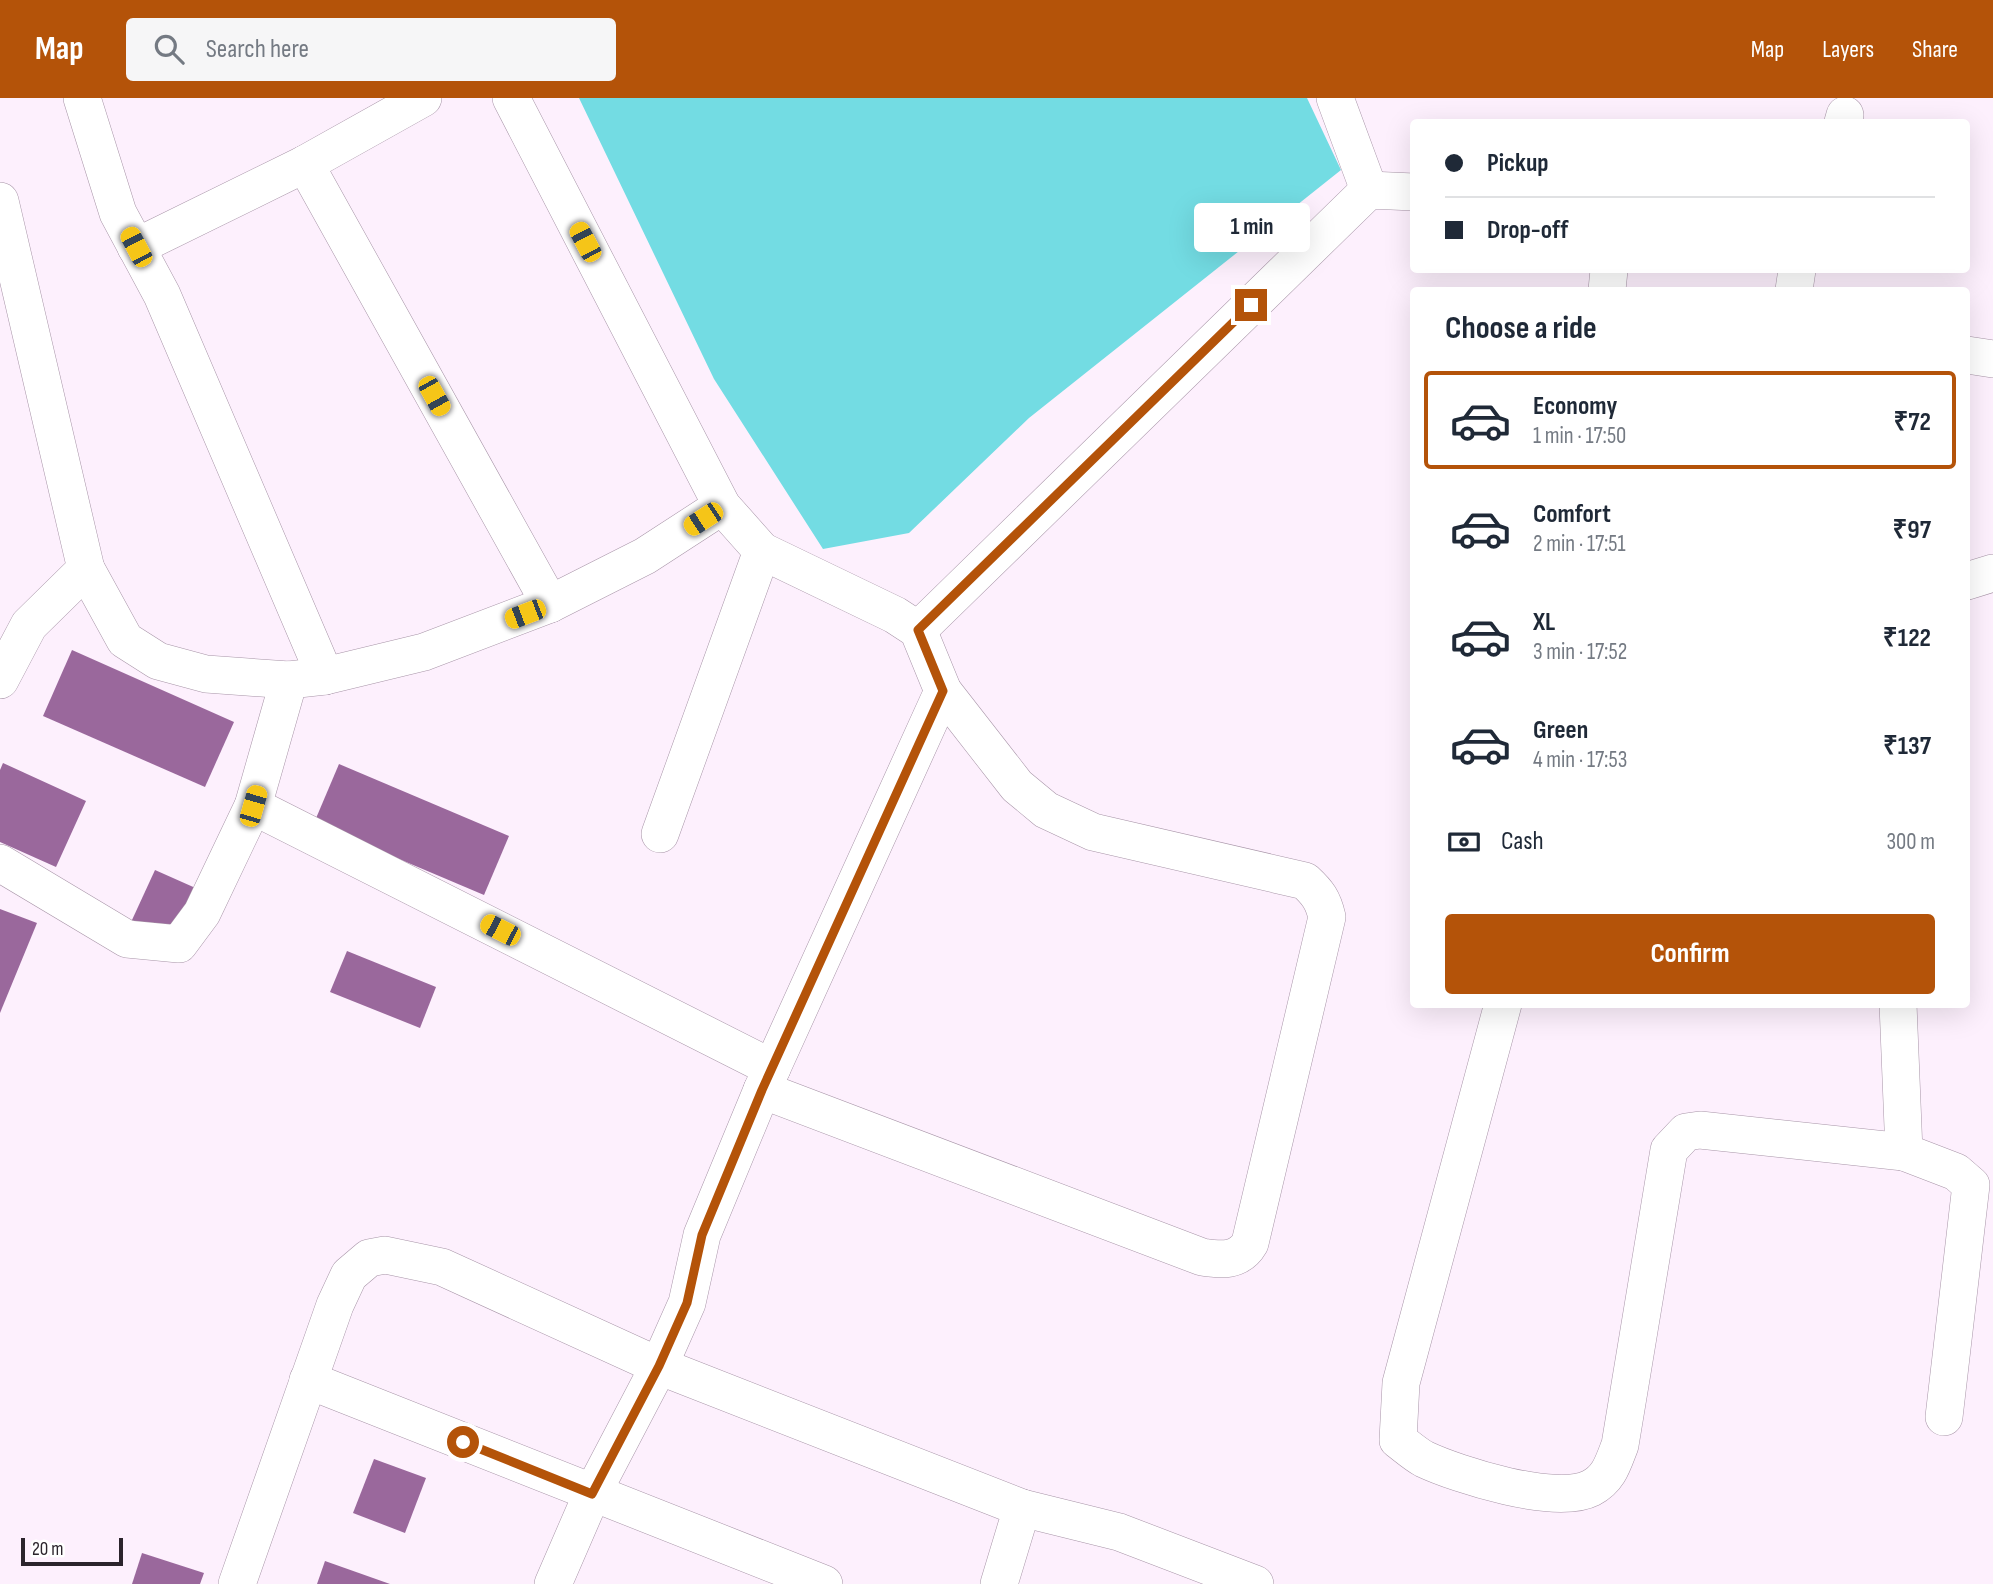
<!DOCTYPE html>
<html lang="en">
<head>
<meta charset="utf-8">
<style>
	:root { --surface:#fff; --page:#f6f6f7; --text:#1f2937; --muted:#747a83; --line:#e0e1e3; --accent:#b45309 }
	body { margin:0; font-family:"Sofia Sans Condensed",sans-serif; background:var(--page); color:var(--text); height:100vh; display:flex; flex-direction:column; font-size:26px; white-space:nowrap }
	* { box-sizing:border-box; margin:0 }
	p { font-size:23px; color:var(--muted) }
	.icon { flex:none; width:38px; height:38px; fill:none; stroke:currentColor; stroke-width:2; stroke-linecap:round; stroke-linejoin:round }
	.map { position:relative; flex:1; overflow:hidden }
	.details { position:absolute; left:1410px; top:189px; width:560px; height:721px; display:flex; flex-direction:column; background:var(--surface); border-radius:7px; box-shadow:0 7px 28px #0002 }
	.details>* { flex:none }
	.banner { position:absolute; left:1410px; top:21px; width:560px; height:154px; border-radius:7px; box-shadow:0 7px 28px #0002; display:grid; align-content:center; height:154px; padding:0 35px; background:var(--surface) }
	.scale { position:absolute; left:21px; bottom:18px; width:102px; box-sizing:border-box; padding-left:7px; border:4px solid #2b242c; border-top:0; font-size:19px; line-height:24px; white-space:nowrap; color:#2b242c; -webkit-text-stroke:5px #fff; paint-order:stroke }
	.end { position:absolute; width:32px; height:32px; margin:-16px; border:9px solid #b45309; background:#fff; box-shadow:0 0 0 4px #fff }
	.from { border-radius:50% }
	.bubble { position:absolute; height:49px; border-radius:7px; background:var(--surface); box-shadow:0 7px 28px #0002; font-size:23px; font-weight:700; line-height:49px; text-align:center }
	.car { position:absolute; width:21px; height:42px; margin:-21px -10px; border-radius:9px; box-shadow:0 0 5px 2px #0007; background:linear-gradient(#f5c518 24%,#345 0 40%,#f5c518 0 76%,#345 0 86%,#f5c518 0) }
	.banner b { display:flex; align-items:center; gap:24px; height:66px; font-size:26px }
	.banner b+b { border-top:2px solid var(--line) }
	.banner i { width:18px; height:18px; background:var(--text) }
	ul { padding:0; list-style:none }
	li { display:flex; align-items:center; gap:21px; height:98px; margin:0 14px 10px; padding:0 21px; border:4px solid transparent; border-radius:7px }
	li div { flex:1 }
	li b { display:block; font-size:26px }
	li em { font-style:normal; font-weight:700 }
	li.on { border-color:var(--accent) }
	li>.icon { width:63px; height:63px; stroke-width:1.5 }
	h2 { padding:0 35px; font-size:32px; line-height:84px }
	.pay { display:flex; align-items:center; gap:18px; height:77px; padding:0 35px; font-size:26px }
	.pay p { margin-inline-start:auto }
	.cta { display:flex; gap:14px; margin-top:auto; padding:14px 35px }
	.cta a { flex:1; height:80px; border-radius:7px; background:var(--accent); color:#fff; font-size:28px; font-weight:700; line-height:80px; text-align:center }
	header { display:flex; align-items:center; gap:42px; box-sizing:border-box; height:98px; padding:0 35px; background:var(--accent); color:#fff }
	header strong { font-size:33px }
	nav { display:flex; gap:38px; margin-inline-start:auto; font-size:24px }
	.search { width:490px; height:63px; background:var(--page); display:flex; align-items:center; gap:18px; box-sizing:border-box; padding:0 24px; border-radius:7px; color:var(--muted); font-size:26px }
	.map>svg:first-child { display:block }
	.water { fill:#73dce3 }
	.building { fill:#9a689c }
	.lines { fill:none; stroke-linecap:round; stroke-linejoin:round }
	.minor-casing { stroke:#a895a8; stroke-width:38 }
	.minor { stroke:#fff; stroke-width:37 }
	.route { stroke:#b45309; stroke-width:9 }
</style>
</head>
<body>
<header>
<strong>Map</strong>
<div class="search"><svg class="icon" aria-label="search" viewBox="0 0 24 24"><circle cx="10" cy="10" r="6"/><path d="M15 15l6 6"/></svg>Search here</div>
<nav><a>Map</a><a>Layers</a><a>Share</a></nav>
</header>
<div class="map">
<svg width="1993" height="1486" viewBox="0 0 1993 1486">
	<rect width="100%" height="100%" fill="#fdf0fd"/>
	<polygon class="water" points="579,0 1307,0 1341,72 1029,320 909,435 823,451 714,281"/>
	<g class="building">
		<polygon points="72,552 234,624 205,689 43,618"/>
		<polygon points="3,665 86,703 56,769 0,744 0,672"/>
		<polygon points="339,666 509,738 484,797 314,725"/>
		<polygon points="155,772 200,792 177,842 132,822"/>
		<polygon points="0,811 37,825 0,915"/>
		<polygon points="347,853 436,889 420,930 330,894"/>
		<polygon points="374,1361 426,1380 405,1435 353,1415"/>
		<polygon points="142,1455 204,1475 200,1486 132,1486"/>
		<polygon points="325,1463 390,1486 317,1486"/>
	</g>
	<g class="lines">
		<g class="minor-casing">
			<g id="minor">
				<polyline points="82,0 118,115 162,197 325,578"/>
				<path d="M 511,0 L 722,408 L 762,453 L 895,517 L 918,532 L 943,593 L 1017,688 L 1046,712 L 1093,734 L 1305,783 C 1318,795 1323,802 1327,819 L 1250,1145 C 1239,1164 1221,1162 1202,1159 L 762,992"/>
				<polyline points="1335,0 1369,92"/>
				<polyline points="1843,24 1845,17"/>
				<polyline points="305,66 550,506"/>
				<polyline points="0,103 86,471 29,527 0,582"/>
				<polyline points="136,149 305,66 423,0"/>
				<polyline points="1607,192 1609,172"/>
				<polyline points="1794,192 1797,172"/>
				<polyline points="1967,257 1993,261"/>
				<polyline points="86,471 125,542 158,563 206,576 289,582 325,578 424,554 550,506 645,458 722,408"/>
				<polyline points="1967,483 1993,475"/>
				<polyline points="918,532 1369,92 1414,94"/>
				<polyline points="253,708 772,970"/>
				<polyline points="660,736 762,453"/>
				<polyline points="0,765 127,841 179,846 202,815 253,708 289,582"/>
				<path d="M 1503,906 L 1401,1285 L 1398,1342 C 1406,1348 1415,1356 1424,1361 C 1458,1377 1556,1408 1591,1390 C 1609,1381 1613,1365 1620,1347 L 1669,1052 L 1686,1034 L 1700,1032 L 1904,1054"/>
				<polyline points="1898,906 1904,1054 1956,1074 1971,1087 1944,1319"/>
				<polyline points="308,1282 824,1486"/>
				<polyline points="1022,1410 1119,1434 1255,1486"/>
				<polyline points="237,1486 335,1207 349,1177 369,1160 385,1157 442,1169 659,1268 1022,1410 999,1486"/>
				<polyline points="553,1486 592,1396 659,1268 687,1205 702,1137 762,992 943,593"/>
			</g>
		</g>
		<use href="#minor" class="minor"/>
	</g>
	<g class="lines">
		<polyline class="route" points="463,1344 592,1396 659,1268 687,1205 702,1137 762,992 943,593 918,532 1251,207"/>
	</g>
</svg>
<div class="scale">20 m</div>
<i class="end from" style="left:463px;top:1344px"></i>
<i class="end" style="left:1251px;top:207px"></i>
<div class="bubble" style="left:1194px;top:105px;width:116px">1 min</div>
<i class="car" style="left:585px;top:144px;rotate:332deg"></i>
<i class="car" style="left:136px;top:149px;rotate:332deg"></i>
<i class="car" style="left:434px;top:298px;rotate:151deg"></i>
<i class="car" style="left:703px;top:421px;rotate:237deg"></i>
<i class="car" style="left:525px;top:516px;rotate:249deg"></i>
<i class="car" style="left:253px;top:708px;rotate:16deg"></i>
<i class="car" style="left:500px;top:832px;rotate:297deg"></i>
<div class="banner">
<b><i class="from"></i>Pickup</b>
<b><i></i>Drop-off</b>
</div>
<section class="details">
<h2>Choose a ride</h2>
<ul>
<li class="on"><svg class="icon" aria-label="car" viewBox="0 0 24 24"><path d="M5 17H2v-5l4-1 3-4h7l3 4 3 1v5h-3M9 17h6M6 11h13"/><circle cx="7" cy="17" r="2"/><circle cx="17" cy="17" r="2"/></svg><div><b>Economy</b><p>1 min · 17:50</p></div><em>₹72</em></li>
<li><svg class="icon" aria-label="car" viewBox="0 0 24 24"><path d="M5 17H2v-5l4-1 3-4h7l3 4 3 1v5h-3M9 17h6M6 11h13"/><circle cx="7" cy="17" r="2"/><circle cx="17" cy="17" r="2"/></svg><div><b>Comfort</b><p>2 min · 17:51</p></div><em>₹97</em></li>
<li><svg class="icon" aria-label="car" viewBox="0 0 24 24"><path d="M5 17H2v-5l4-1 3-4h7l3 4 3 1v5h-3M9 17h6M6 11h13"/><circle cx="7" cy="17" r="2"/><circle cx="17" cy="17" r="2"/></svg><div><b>XL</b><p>3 min · 17:52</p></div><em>₹122</em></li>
<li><svg class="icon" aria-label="car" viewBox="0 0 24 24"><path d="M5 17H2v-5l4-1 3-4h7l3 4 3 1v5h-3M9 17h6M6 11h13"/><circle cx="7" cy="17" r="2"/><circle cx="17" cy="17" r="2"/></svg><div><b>Green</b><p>4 min · 17:53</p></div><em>₹137</em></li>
</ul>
<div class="pay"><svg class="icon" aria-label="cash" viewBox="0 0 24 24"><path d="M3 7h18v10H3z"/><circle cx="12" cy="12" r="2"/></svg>Cash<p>300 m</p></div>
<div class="cta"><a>Confirm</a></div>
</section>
</div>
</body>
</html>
